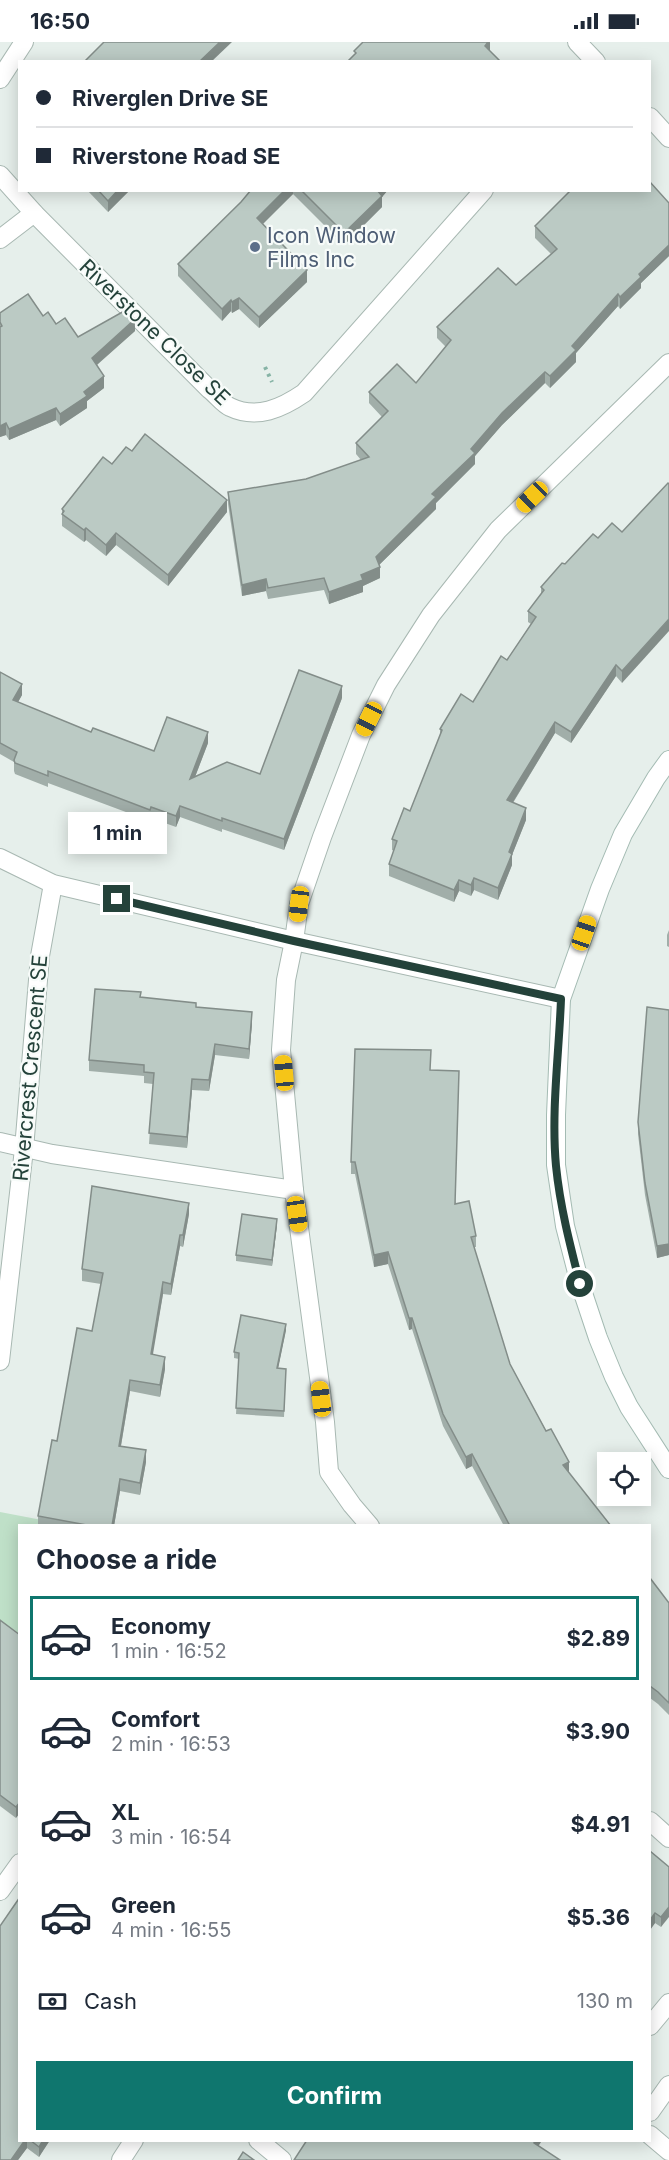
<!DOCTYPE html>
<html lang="en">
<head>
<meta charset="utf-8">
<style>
	:root { --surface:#fff; --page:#f2f2f3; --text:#1f2937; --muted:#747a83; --line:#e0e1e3; --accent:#0f766e }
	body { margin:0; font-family:Inter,sans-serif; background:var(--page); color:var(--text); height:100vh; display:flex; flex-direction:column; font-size:22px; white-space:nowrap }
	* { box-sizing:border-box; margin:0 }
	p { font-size:20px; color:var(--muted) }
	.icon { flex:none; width:33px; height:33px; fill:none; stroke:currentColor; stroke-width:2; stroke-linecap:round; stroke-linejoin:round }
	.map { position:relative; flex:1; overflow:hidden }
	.side { position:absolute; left:18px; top:1482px; width:633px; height:618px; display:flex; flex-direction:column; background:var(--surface); border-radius:0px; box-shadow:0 3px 15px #0003 }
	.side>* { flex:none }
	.hud { position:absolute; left:18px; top:18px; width:633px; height:132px; border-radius:0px; box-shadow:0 3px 15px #0003; display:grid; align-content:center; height:132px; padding:0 18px; background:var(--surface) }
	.buttons { position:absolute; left:597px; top:1410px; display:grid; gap:12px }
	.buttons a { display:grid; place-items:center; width:54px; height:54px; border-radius:0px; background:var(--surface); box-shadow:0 3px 15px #0003; font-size:30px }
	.end { position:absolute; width:27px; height:27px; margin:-14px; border:8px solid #24423a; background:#fff; box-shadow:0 0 0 3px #fff }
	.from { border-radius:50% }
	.bubble { position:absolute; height:42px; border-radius:0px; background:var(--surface); box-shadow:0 3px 15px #0003; font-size:20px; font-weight:700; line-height:42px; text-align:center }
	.car { position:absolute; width:18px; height:36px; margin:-18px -9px; border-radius:8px; box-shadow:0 0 4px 2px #0007; background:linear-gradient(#f5c518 24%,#345 0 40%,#f5c518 0 76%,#345 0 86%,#f5c518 0) }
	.hud b { display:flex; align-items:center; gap:21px; height:57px; font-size:22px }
	.hud b+b { border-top:2px solid var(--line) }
	.hud i { width:15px; height:15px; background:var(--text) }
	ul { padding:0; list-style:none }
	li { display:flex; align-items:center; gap:18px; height:84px; margin:0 12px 9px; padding:0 6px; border:3px solid transparent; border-radius:0px }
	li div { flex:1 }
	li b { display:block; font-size:22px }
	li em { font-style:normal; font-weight:700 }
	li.on { border-color:var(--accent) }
	li>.icon { width:54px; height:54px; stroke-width:1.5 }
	h2 { padding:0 18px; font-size:27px; line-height:72px }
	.pay { display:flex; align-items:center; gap:15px; height:66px; padding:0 18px; font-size:22px }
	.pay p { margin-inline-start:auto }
	.action { display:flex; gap:12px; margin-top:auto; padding:12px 18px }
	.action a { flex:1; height:69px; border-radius:0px; background:var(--accent); color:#fff; font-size:24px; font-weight:700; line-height:69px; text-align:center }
	.status { display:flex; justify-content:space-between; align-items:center; height:42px; padding:0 30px; background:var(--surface); direction:ltr }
	.status svg { height:16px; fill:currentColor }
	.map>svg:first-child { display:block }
	.green { fill:#bfe0c8 }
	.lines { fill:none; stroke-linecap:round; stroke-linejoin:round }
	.lane-casing { stroke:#a8b8b2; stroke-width:20 }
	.street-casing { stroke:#a8b8b2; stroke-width:20 }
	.secondary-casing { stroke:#a4bbb3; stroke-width:20 }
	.path { stroke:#86b3a5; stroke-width:4; stroke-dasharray:3 4.5; stroke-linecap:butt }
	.lane { stroke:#fff; stroke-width:18 }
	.street { stroke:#fff; stroke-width:18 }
	.secondary { stroke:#fff; stroke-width:18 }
	.wall { fill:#a1aea9 }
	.shaded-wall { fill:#838d89 }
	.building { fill:#bbcac4; stroke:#838d89; stroke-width:1.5 }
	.route { stroke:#24423a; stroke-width:8 }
	.service-dot { fill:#5c6f8a; stroke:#f7fbf9; stroke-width:2 }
	.labels { text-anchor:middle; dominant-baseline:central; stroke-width:4.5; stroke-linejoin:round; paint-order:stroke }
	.service-label { font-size:21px; fill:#4e5e75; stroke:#f7fbf9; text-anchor:start }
	.street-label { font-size:21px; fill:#24423a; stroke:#f7fbf9 }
</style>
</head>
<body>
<div class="status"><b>16:50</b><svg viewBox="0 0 49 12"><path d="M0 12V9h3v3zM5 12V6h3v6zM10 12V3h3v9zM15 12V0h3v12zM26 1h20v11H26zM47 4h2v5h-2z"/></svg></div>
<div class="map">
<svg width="669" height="2118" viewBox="0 0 669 2118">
	<rect width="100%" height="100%" fill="#e6efeb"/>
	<polygon class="green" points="0,1470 68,1483 20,1484 19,1595 0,1580"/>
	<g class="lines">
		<g class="lane-casing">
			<g id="lane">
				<polyline points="0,1100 52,1112 294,1148"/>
				<polyline points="370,1484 352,1463 329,1430 325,1380 294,1148 281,1008 286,938 294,899 299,862 322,795 361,693 386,643 431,573 498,488 669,321"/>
				<polyline points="650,1779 669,1796"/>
				<polyline points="0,1849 20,1821"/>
				<polyline points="258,2098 282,2118"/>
			</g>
		</g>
		<g class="street-casing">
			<g id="street">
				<polyline points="577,0 596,20"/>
				<polyline points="0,37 24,0"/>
				<polyline points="650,75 669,96"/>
				<path d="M 0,133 L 34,171 L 209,347 C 216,352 223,362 230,365 C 257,378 282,366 304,351 L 484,148"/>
				<polyline points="0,197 34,171"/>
				<polyline points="0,816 53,842 294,899 561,957"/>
				<polyline points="0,1319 24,1107 40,914 53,842"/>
				<polyline points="650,1984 669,1961"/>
				<polyline points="650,2070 669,2043"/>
				<polyline points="650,2093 669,2109"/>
				<polyline points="121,2118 134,2098"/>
			</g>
		</g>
		<g class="secondary-casing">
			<polyline id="secondary" points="669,718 656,736 623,792 600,847 561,957 556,1073 556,1123 565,1184 580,1242 598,1296 614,1335 629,1365 669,1427"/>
		</g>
		<polyline class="path" points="265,325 272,340"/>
		<use href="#lane" class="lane"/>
		<use href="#street" class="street"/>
		<use href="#secondary" class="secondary"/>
	</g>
	<g class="wall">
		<polygon points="87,148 130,148 108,170"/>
		<polygon points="251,148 388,148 382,155 382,165 344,203 293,152 262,182 307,240 259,286 239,267 232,271 231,269 222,279 178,234 178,222 241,160"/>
		<polygon points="570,148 650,148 669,161 669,214 641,241 641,246 620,267 618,264 576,311 576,320 550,346 545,341 502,383 475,414 475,422 436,461 436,467 379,523 380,536 363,544 363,550 329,562 324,548 268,557 266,549 242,554 228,462 228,450 306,437 361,418 356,412 356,401 382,375 369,361 369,350 416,341 446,305 437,296 437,285 516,243 551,212 535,196 535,184 570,150"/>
		<polygon points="0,271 43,274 78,295 135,289 97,323 104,346 87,359 87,366 60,384 56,378 9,398 6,393 0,395"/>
		<polygon points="132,409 227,470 168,544 116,503 106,514 86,498 84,500 62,484 62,467 112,422"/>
		<polygon points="668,441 622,641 616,634 571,701 555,691 513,761 526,778 512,813 512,823 498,858 474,848 471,854 459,849 454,860 389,834 389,822 394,809 392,808 392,797 410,769 440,695 440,687 473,660 507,618 531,582 528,580 528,569 541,553 541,545 565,522 598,496 622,490"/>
		<polygon points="0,630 22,653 18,660 91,690 154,709 208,701 195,735 260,732 342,656 284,808 222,787 222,790 180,775 176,785 151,776 150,779 48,741 48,745 15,732 14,729 14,720 0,712"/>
		<polygon points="669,888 669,905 667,904 667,893"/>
		<polygon points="141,955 196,965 252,981 249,1017 215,1013 209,1049 192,1048 187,1106 149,1102 153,1042 144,1041 144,1034 89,1029 89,1018"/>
		<polygon points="669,968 669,1213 657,1216 645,1153 638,1092 638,1080"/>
		<polygon points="431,1028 456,1162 476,1194 476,1205 474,1205 510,1322 569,1431 611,1484 504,1484 472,1424 466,1427 443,1384 412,1287 409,1288 388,1222 374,1225 355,1132 351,1132 351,1120"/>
		<polygon points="189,1172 183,1205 180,1204 171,1253 163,1252 152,1313 165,1327 160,1355 130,1349 121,1404 146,1420 140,1453 120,1449 114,1484 38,1484 38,1474 57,1399 92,1289 101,1242 82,1239 82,1227"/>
		<polygon points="277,1183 272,1224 236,1219 236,1213"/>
		<polygon points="286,1288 278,1326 286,1327 284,1375 236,1372 239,1317 234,1316 234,1310"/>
		<polygon points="650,1536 669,1561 669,1673 658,1662 650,1656"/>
		<polygon points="0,1578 20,1593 16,1776 0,1764"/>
		<polygon points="669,1825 661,1885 655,1881 650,1888"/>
		<polygon points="20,2098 50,2098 39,2115 27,2106 18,2118 0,2118"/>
	</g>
	<g class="shaded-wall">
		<polygon points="220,0 232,0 211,20 199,20"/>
		<polygon points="488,0 490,0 490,9 485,4"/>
		<polygon points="118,148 130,148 108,170 108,159"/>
		<polygon points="285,148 293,148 293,152 257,188 257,176"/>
		<polygon points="377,148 388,148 382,155 382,165 344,203 344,191"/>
		<polygon points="669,203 669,214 641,241 641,246 620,267 620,255 639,232"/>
		<polygon points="307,228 307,240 259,286 259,275"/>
		<polygon points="618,252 618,264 576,311 576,320 550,346 550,334 572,304"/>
		<polygon points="239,256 239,267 232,271 232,260"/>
		<polygon points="231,258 231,269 222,279 222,267"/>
		<polygon points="135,277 135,289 92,327 92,316"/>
		<polygon points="545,330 545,341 502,383 475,414 475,422 436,461 436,467 376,526 376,515 432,452 502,371"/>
		<polygon points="104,334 104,346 87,359 87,366 60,384 60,372 84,350"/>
		<polygon points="56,366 56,378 9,398 9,387"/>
		<polygon points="6,381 6,393 0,395 0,384"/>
		<polygon points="227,458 227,470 168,544 168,533"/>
		<polygon points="86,486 86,498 84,500 84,488"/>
		<polygon points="116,491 116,503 106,514 106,503"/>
		<polygon points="380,525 380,536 363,544 363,550 329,562 329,550 361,533"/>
		<polygon points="266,537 266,549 242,554 242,543"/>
		<polygon points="669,577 669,589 622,641 622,629"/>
		<polygon points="616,623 616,634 571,701 571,690"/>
		<polygon points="22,642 22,653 13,669 13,658"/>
		<polygon points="342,644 342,656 284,808 284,797"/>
		<polygon points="555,680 555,691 507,770 507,758"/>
		<polygon points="208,690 208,701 190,748 190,737"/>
		<polygon points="180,764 180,775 176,785 176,774"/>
		<polygon points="526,766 526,778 512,813 512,823 498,858 498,846 509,810"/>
		<polygon points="474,836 474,848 471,854 471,843"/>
		<polygon points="459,838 459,849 454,860 454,848"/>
		<polygon points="252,970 252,981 249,1017 249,1007"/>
		<polygon points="215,1002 215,1013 209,1049 209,1038"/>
		<polygon points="192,1037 192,1048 187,1106 187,1095"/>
		<polygon points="189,1161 189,1172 183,1205 183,1193"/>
		<polygon points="277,1177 277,1183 272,1224 272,1218"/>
		<polygon points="180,1193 180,1204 171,1253 171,1242"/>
		<polygon points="669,1202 669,1213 657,1216 657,1204"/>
		<polygon points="388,1210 388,1222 374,1225 374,1213"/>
		<polygon points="163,1240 163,1252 151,1324 151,1312"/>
		<polygon points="409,1276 412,1276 412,1287 409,1288"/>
		<polygon points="286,1282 286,1288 277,1332 277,1326"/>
		<polygon points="165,1315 165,1327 160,1355 160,1343"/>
		<polygon points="130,1338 130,1349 119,1415 119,1404"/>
		<polygon points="146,1408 146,1420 140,1453 140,1441"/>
		<polygon points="472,1412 472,1424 466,1427 466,1415"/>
		<polygon points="569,1420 569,1431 563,1423"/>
		<polygon points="120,1437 120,1449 114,1484 112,1484"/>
		<polygon points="20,1760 20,1771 16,1776 16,1765"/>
		<polygon points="669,1865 669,1875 661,1885 661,1875"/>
		<polygon points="655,1871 655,1881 650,1888 650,1878"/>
		<polygon points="25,2098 27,2098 27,2106 18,2118 11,2118"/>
		<polygon points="43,2098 50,2098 39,2115 39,2105"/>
		<polygon points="535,2098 541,2098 541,2100 534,2111 534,2101"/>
	</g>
	<g class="building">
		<polygon points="104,0 220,0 199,20 84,20"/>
		<polygon points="363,0 488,0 485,4 501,20 347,20 356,11 354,9"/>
		<polygon points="650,140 669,161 669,203 639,232 641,235 620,255 618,252 572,304 576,308 550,334 545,330 502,371 471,407 475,411 432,452 436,455 376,515 380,525 361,533 363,538 329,550 324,536 268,546 266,537 242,543 228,450 306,437 369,415 356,401 388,369 369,350 397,322 416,341 451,298 437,285 498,226 516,243 557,207 535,184 571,148 650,148"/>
		<polygon points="98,148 118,148 108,159"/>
		<polygon points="251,148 285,148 257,176 307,228 259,275 239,256 232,260 231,258 222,267 178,222 241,160"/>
		<polygon points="301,148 377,148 382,154 344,191"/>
		<polygon points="28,252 43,274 48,270 56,282 65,276 78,295 126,268 135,277 92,316 104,334 84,350 87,354 60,372 56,366 9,387 6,381 0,384 0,285 2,284 0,280 0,271"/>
		<polygon points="145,392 227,458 168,533 116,491 106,503 86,486 84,488 62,472 64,469 62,467 103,415 112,422 126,405 132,409"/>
		<polygon points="668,441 669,442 669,577 622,629 616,623 571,690 555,680 507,758 526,766 509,810 512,812 498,846 474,836 471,843 459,838 454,848 389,822 397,799 392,797 404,766 410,769 442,688 440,687 461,652 473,660 501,614 507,618 536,575 528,569 544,548 541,545 562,521 565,522 593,492 598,496 612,481 622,490"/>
		<polygon points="299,628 342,644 284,797 222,776 222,779 180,764 176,774 151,765 150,768 48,729 48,734 15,721 14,718 17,710 0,701 0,630 22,642 13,658 91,690 93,686 154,709 167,675 208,690 190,737 227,720 260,732"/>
		<polygon points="95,947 141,950 140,955 196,961 196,965 252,970 249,1007 215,1002 209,1038 192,1037 187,1095 149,1091 154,1031 144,1030 144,1023 89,1018"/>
		<polygon points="647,965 669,968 669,1202 657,1204 645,1141 638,1080"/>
		<polygon points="355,1007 431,1008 430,1028 459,1029 455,1162 469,1159 476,1194 471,1195 510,1322 546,1389 551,1387 569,1420 563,1423 611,1484 510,1484 472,1412 466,1415 443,1372 412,1276 409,1276 388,1210 374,1213 355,1120 351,1120"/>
		<polygon points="92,1144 189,1161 183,1193 180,1193 171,1242 163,1240 151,1312 165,1315 160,1343 130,1338 119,1404 146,1408 140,1441 120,1437 112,1484 92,1484 38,1474 52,1398 57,1399 77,1286 92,1289 103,1231 82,1227"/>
		<polygon points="242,1172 277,1177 272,1218 236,1213"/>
		<polygon points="241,1273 286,1282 277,1326 286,1327 284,1369 236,1366 239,1311 234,1310"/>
		<polygon points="650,1536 669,1561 669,1661 658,1650 650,1644"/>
		<polygon points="0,1578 20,1593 20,1760 16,1765 0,1753"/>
		<polygon points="650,1809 669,1825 669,1865 661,1875 655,1871 650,1878"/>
		<polygon points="20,1855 20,2098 25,2098 11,2118 0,2118 0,1884"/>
		<polygon points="30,2098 43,2098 39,2105"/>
		<polygon points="307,2098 535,2098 534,2101 560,2118 294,2118"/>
		<polygon points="243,2110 254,2118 238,2118"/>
	</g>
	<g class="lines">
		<path class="route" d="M 117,857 L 294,899 L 561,957 C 559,1012 551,1069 556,1124 C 560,1164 570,1203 580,1242"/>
	</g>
	<circle class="service-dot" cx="255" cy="205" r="6"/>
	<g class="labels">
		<g class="service-label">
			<text x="267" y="193">Icon Window<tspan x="267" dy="24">Films Inc</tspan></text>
		</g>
		<g class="street-label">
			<text transform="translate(155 290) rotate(44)">Riverstone Close SE</text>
			<text transform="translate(30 1026) rotate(-85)">Rivercrest Crescent SE</text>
		</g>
	</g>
</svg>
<div class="buttons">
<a><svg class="icon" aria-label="locate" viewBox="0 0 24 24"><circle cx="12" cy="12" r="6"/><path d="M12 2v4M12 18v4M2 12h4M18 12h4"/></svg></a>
</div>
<i class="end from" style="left:580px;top:1242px"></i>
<i class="end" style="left:117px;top:857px"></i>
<div class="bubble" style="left:68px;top:770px;width:99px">1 min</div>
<i class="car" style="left:532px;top:455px;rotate:226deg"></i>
<i class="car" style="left:369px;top:677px;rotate:206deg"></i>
<i class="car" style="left:299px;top:862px;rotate:187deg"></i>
<i class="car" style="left:584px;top:891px;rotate:19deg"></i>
<i class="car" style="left:284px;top:1031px;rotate:355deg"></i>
<i class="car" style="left:297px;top:1172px;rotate:172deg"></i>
<i class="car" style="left:321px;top:1357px;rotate:353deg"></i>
<div class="hud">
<b><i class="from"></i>Riverglen Drive SE</b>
<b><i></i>Riverstone Road SE</b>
</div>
<section class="side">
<h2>Choose a ride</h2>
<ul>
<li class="on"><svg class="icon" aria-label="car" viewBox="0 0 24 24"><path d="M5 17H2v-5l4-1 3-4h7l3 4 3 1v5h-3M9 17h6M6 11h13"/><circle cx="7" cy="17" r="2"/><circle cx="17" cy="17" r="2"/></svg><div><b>Economy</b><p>1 min · 16:52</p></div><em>$2.89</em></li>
<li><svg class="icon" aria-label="car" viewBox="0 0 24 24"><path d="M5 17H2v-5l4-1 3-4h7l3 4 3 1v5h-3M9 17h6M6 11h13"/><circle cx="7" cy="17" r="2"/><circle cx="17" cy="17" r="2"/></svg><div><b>Comfort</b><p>2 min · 16:53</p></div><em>$3.90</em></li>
<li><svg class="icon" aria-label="car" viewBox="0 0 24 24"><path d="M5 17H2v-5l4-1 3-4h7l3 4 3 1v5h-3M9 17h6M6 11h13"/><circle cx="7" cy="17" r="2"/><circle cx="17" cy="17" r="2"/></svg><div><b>XL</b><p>3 min · 16:54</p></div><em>$4.91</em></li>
<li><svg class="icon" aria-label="car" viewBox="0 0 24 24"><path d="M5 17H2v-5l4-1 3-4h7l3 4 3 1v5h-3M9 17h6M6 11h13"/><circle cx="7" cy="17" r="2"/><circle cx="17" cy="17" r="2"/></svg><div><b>Green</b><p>4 min · 16:55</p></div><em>$5.36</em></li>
</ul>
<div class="pay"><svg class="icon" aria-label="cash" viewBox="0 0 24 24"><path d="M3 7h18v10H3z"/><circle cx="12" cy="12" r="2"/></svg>Cash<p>130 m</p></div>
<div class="action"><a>Confirm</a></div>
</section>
</div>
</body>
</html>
